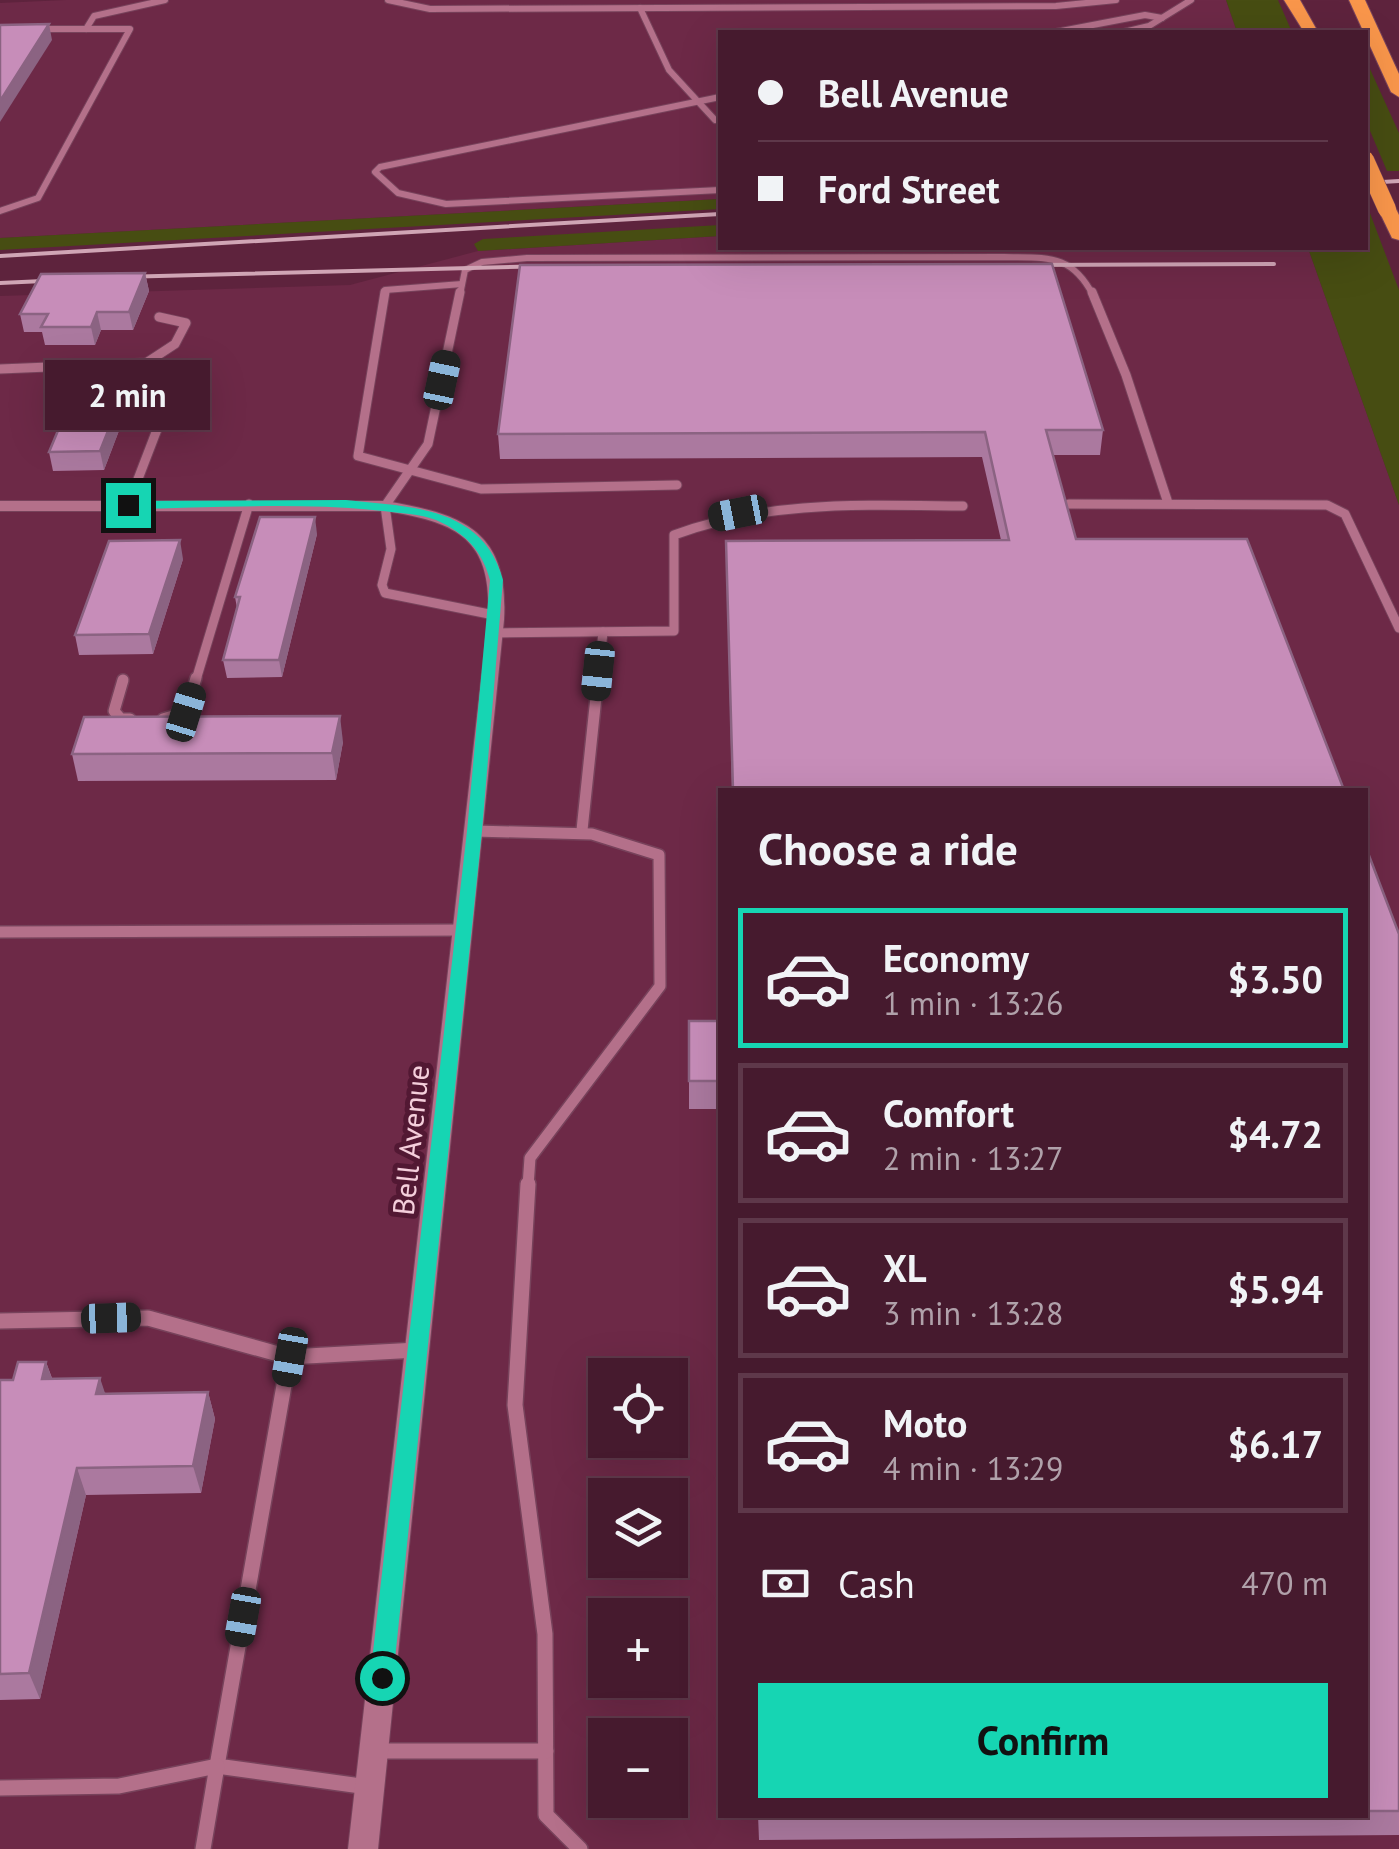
<!DOCTYPE html>
<html lang="en">
<head>
<meta charset="utf-8">
<style>
	:root { --surface:#461a2e; --page:#4d2336; --text:#f1f3f6; --muted:#b0a1aa; --line:#5e384a; --accent:#16d5b3 }
	body { margin:0; font-family:"PT Sans",sans-serif; background:var(--page); color:var(--text); height:100vh; display:flex; flex-direction:column; font-size:38px; white-space:nowrap }
	* { box-sizing:border-box; margin:0 }
	p { font-size:32px; color:var(--muted) }
	.icon { flex:none; width:55px; height:55px; fill:none; stroke:currentColor; stroke-width:2; stroke-linecap:round; stroke-linejoin:round }
	.map { position:relative; flex:1; overflow:hidden }
	.sheet { position:absolute; left:718px; top:788px; width:650px; height:1030px; display:flex; flex-direction:column; background:var(--surface); border-radius:0px; box-shadow:0 10px 40px #0002,0 0 0 2px var(--line) }
	.sheet>* { flex:none }
	.guide { position:absolute; left:718px; top:30px; width:650px; height:220px; border-radius:0px; box-shadow:0 10px 40px #0002,0 0 0 2px var(--line); display:grid; align-content:center; height:220px; padding:0 40px; background:var(--surface) }
	.controls { position:absolute; left:588px; top:1358px; display:grid; gap:20px }
	.controls a { display:grid; place-items:center; width:100px; height:100px; border-radius:0px; background:var(--surface); box-shadow:0 10px 40px #0002,0 0 0 2px var(--line); font-size:50px }
	.end { position:absolute; width:45px; height:45px; margin:-22px; border:12px solid #16d5b3; background:#111; box-shadow:0 0 0 5px #111 }
	.from { border-radius:50% }
	.bubble { position:absolute; height:70px; border-radius:0px; background:var(--surface); box-shadow:0 10px 40px #0002,0 0 0 2px var(--line); font-size:32px; font-weight:700; line-height:70px; text-align:center }
	.car { position:absolute; width:30px; height:60px; margin:-30px -15px; border-radius:12px; box-shadow:0 0 8px 2px #0007; background:linear-gradient(#222 24%,#8ab4d8 0 40%,#222 0 76%,#8ab4d8 0 86%,#222 0) }
	.guide b { display:flex; align-items:center; gap:35px; height:95px; font-size:38px }
	.guide b+b { border-top:2px solid var(--line) }
	.guide i { width:25px; height:25px; background:var(--text) }
	ul { padding:0; list-style:none }
	li { display:flex; align-items:center; gap:30px; height:140px; margin:0 20px 15px; padding:0 20px; border:5px solid var(--line); border-radius:0px }
	li div { flex:1 }
	li b { display:block; font-size:38px }
	li em { font-style:normal; font-weight:700 }
	li.current { border-color:var(--accent) }
	li>.icon { width:90px; height:90px; stroke-width:1.5 }
	h2 { padding:0 40px; font-size:45px; line-height:120px }
	.pay { display:flex; align-items:center; gap:25px; height:110px; padding:0 40px; font-size:38px }
	.pay p { margin-inline-start:auto }
	.button { display:flex; gap:20px; margin-top:auto; padding:20px 40px }
	.button a { flex:1; height:115px; border-radius:0px; background:var(--accent); color:#111; font-size:40px; font-weight:700; line-height:115px; text-align:center }
	.map>svg:first-child { display:block }
	.built { fill:#6d2947; fill-rule:evenodd }
	.green { fill:#474d12 }
	.lines { fill:none; stroke-linecap:round; stroke-linejoin:round }
	.service-far3-casing { stroke:#77425b; stroke-width:8 }
	.service-far2-casing { stroke:#77425b; stroke-width:11 }
	.service-far1-casing { stroke:#77425b; stroke-width:14 }
	.service-casing { stroke:#77425b; stroke-width:18 }
	.minor-casing { stroke:#77425b; stroke-width:2 }
	.motorway-casing { stroke:#77425b; stroke-width:2 }
	.service-far3 { stroke:#b4708a; stroke-width:6 }
	.service-far2 { stroke:#b4708a; stroke-width:9 }
	.service-far1 { stroke:#b4708a; stroke-width:11 }
	.service { stroke:#b4708a; stroke-width:15 }
	.minor { fill:#b4708a; fill-rule:evenodd }
	.motorway { fill:#f9964b; fill-rule:evenodd }
	.rail { stroke:#d0a5b5; stroke-width:4 }
	.motorway-bridge-casing { stroke:#77425b; stroke-width:19; stroke-linecap:butt }
	.motorway-bridge { stroke:#f9964b; stroke-width:18 }
	.wall { fill:#ab799f }
	.shaded-wall { fill:#8b6382 }
	.building { fill:#c78db9; stroke:#8b6382; stroke-width:2.5 }
	.route { fill:#16d5b3 }
	.labels { text-anchor:middle; dominant-baseline:central; stroke-width:10; stroke-linejoin:round; paint-order:stroke }
	.street-label { font-size:30px; fill:#f4cedb; stroke:#521833 }
</style>
</head>
<body>
<div class="map">
<svg width="1399" height="1849" viewBox="0 0 1399 1849">
	<rect width="100%" height="100%" fill="#5e233d"/>
	<g class="built">
		<polygon points="66,0 1226,0 1237,32 720,32 720,199 0,238 0,3"/>
		<path d="M 720,236 L 720,248 L 1308,248 L 1399,505 L 1399,1849 L 0,1849 L 0,296 L 350,285 L 478,251 ZM 720,790 L 1365,790 L 1365,1815 L 720,1815 ZM 605,1375 L 670,1375 L 670,1440 L 605,1440 ZM 605,1495 L 670,1495 L 670,1560 L 605,1560 ZM 605,1615 L 670,1615 L 670,1680 L 605,1680 ZM 605,1735 L 670,1735 L 670,1800 L 605,1800 Z"/>
	</g>
	<g class="green">
		<polygon points="1226,0 1278,0 1292,32 1237,32"/>
		<polygon points="1365,58 1399,133 1399,171 1387,171 1365,119"/>
		<polygon points="720,199 720,209 0,250 0,238"/>
		<polygon points="1365,200 1399,290 1399,505 1308,248 1365,248"/>
		<polygon points="720,225 720,236 478,251 474,244 483,239"/>
	</g>
	<g class="lines">
		<g class="service-far3-casing">
			<g id="service-far3">
				<polyline points="388,0 430,9 1056,6 1116,0"/>
				<polyline points="640,8 669,70 715,120"/>
				<polyline points="86,29 94,16 165,0"/>
				<polyline points="1056,32 1145,15 1162,18"/>
				<polyline points="1124,32 1149,26 1191,0"/>
				<polyline points="720,97 380,167 375,172 398,193 446,204 720,190"/>
				<polyline points="0,211 38,198 130,29 39,29"/>
				<polyline points="384,295 385,290 462,284"/>
				<path d="M 460,295 L 465,270 L 482,262 L 527,258 L 1004,257 C 1047,258 1071,253 1093,295"/>
			</g>
		</g>
		<g class="service-far2-casing">
			<g id="service-far2">
				<polyline points="385,292 358,456 481,489 677,485"/>
				<polyline points="460,292 428,444 385,506 391,549 382,585 385,593 494,615"/>
				<polyline points="1092,292 1126,375 1168,503"/>
				<polyline points="0,369 146,363 175,344 186,323 159,317"/>
				<polyline points="1069,504 1327,505 1345,514 1399,628"/>
				<polyline points="128,505 158,427"/>
				<path d="M 494,633 L 674,631 L 674,535 C 768,500 864,505 963,506"/>
				<polyline points="196,680 249,504"/>
				<polyline points="598,680 603,632"/>
			</g>
		</g>
		<g class="service-far1-casing">
			<g id="service-far1">
				<polyline points="123,680 114,711 121,719 130,719"/>
				<polyline points="163,719 186,712 196,678"/>
				<polyline points="582,830 598,678"/>
				<polyline points="475,831 592,834 659,855 660,986 530,1158 528,1186"/>
				<polyline points="0,932 464,930"/>
			</g>
		</g>
		<g class="service-casing">
			<g id="service">
				<polyline points="528,1184 515,1405 545,1634 546,1815 580,1849"/>
				<polyline points="0,1321 148,1318 289,1357"/>
				<polyline points="375,1751 546,1751"/>
				<polyline points="368,1787 217,1766 289,1357 417,1350"/>
				<polyline points="0,1788 119,1786 217,1766 203,1849"/>
			</g>
		</g>
		<g class="minor-casing">
			<path id="minor" d="M 0,501 L 385,501 C 464,514 509,531 504,620 L 378,1849 L 348,1849 L 488,620 C 493,539 458,522 385,511 L 0,511 Z"/>
		</g>
		<g class="motorway-casing">
			<g id="motorway">
				<polygon points="1284,0 1300,0 1318,32 1304,32"/>
				<polygon points="1349,0 1365,0 1399,74 1399,97 1391,92"/>
				<polygon points="1387,203 1394,205 1399,215 1399,240 1392,238 1378,209"/>
			</g>
		</g>
		<use href="#service-far3" class="service-far3"/>
		<use href="#service-far2" class="service-far2"/>
		<use href="#service-far1" class="service-far1"/>
		<use href="#service" class="service"/>
		<use href="#minor" class="minor"/>
		<use href="#motorway" class="motorway"/>
		<g class="rail">
			<polyline points="1365,183 1399,181"/>
			<polyline points="0,256 720,214"/>
			<polyline points="1025,265 1274,264"/>
			<polyline points="120,277 550,266"/>
			<polyline points="0,283 65,280"/>
		</g>
		<g class="motorway-bridge-casing">
			<polyline id="motorway-bridge" points="1365,160 1387,209"/>
		</g>
		<use href="#motorway-bridge" class="motorway-bridge"/>
	</g>
	<g class="wall">
		<polygon points="145,273 149,291 133,330 101,330 95,345 45,345 42,332 24,332 20,314"/>
		<polygon points="120,401 123,420 104,470 53,471 49,452"/>
		<polygon points="1103,430 1100,455 1053,455 1076,539 1344,790 732,790 726,541 1001,540 982,457 500,459 498,434"/>
		<polygon points="317,534 282,677 227,678 223,660 237,608 235,597"/>
		<polygon points="183,559 153,654 79,655 75,635"/>
		<polygon points="343,742 336,780 78,781 72,754"/>
		<polygon points="1365,845 1399,934 1399,1835 759,1840 758,1815 1365,1815"/>
		<rect x="689" y="1021" width="31" height="88"/>
		<polygon points="46,1362 52,1378 106,1393 208,1392 215,1419 201,1493 86,1495 40,1699 0,1700 0,1380 13,1380"/>
	</g>
	<g class="shaded-wall">
		<polygon points="49,24 52,40 0,122 0,101"/>
		<polygon points="145,273 149,291 133,330 129,312"/>
		<polygon points="97,312 101,330 95,345 91,327"/>
		<polygon points="120,401 123,420 104,470 100,451"/>
		<polygon points="315,517 317,534 282,677 279,660"/>
		<polygon points="180,540 183,559 153,654 149,634"/>
		<polygon points="340,716 343,742 336,780 332,753"/>
		<polygon points="46,1362 56,1390 42,1379"/>
		<polygon points="100,1378 109,1405 96,1394"/>
		<polygon points="208,1392 215,1419 201,1493 193,1466"/>
		<polygon points="77,1468 86,1495 40,1699 29,1673"/>
	</g>
	<g class="building">
		<polygon points="49,24 0,101 0,25"/>
		<polygon points="1052,264 1103,430 1046,430 1076,539 1247,539 1344,790 733,790 726,541 1009,540 985,432 498,434 520,265"/>
		<polygon points="145,273 129,312 97,312 91,327 41,327 48,314 20,314 41,274"/>
		<polygon points="120,401 100,451 49,452 70,402"/>
		<polygon points="260,517 315,517 279,660 223,660 240,597 235,597"/>
		<polygon points="180,540 149,634 75,635 109,541"/>
		<polygon points="340,716 332,753 72,754 84,717"/>
		<polygon points="1365,845 1399,934 1399,1811 1365,1811"/>
		<rect x="689" y="1021" width="31" height="60"/>
		<polygon points="18,1362 46,1362 42,1379 100,1378 96,1394 208,1392 193,1466 77,1468 29,1673 0,1674 0,1380 13,1380"/>
	</g>
	<path class="route" d="M 346,500 C 410,507 483,506 503,580 L 482,831 L 393,1678 L 390,1686 L 382,1689 L 374,1686 L 370,1678 L 467,831 L 490,580 C 482,550 465,533 436,520 C 420,514 400,513 383,511 C 299,502 212,508 128,509 L 122,505 L 128,501 Z"/>
	<g class="labels">
		<g class="street-label">
			<text transform="translate(410 1140) rotate(-84)">Bell Avenue</text>
		</g>
	</g>
</svg>
<div class="controls">
<a><svg class="icon" aria-label="locate" viewBox="0 0 24 24"><circle cx="12" cy="12" r="6"/><path d="M12 2v4M12 18v4M2 12h4M18 12h4"/></svg></a>
<a><svg class="icon" aria-label="layers" viewBox="0 0 24 24"><path d="M12 4l9 5-9 5-9-5zM3 14l9 5 9-5"/></svg></a>
<a>+</a>
<a>−</a>
</div>
<i class="end from" style="left:382px;top:1678px"></i>
<i class="end" style="left:128px;top:505px"></i>
<div class="bubble" style="left:45px;top:360px;width:165px">2 min</div>
<i class="car" style="left:442px;top:380px;rotate:12deg"></i>
<i class="car" style="left:738px;top:513px;rotate:259deg"></i>
<i class="car" style="left:598px;top:671px;rotate:186deg"></i>
<i class="car" style="left:186px;top:712px;rotate:17deg"></i>
<i class="car" style="left:111px;top:1318px;rotate:88deg"></i>
<i class="car" style="left:290px;top:1357px;rotate:190deg"></i>
<i class="car" style="left:243px;top:1617px;rotate:190deg"></i>
<div class="guide">
<b><i class="from"></i>Bell Avenue</b>
<b><i></i>Ford Street</b>
</div>
<section class="sheet">
<h2>Choose a ride</h2>
<ul>
<li class="current"><svg class="icon" aria-label="car" viewBox="0 0 24 24"><path d="M5 17H2v-5l4-1 3-4h7l3 4 3 1v5h-3M9 17h6M6 11h13"/><circle cx="7" cy="17" r="2"/><circle cx="17" cy="17" r="2"/></svg><div><b>Economy</b><p>1 min · 13:26</p></div><em>$3.50</em></li>
<li><svg class="icon" aria-label="car" viewBox="0 0 24 24"><path d="M5 17H2v-5l4-1 3-4h7l3 4 3 1v5h-3M9 17h6M6 11h13"/><circle cx="7" cy="17" r="2"/><circle cx="17" cy="17" r="2"/></svg><div><b>Comfort</b><p>2 min · 13:27</p></div><em>$4.72</em></li>
<li><svg class="icon" aria-label="car" viewBox="0 0 24 24"><path d="M5 17H2v-5l4-1 3-4h7l3 4 3 1v5h-3M9 17h6M6 11h13"/><circle cx="7" cy="17" r="2"/><circle cx="17" cy="17" r="2"/></svg><div><b>XL</b><p>3 min · 13:28</p></div><em>$5.94</em></li>
<li><svg class="icon" aria-label="car" viewBox="0 0 24 24"><path d="M5 17H2v-5l4-1 3-4h7l3 4 3 1v5h-3M9 17h6M6 11h13"/><circle cx="7" cy="17" r="2"/><circle cx="17" cy="17" r="2"/></svg><div><b>Moto</b><p>4 min · 13:29</p></div><em>$6.17</em></li>
</ul>
<div class="pay"><svg class="icon" aria-label="cash" viewBox="0 0 24 24"><path d="M3 7h18v10H3z"/><circle cx="12" cy="12" r="2"/></svg>Cash<p>470 m</p></div>
<div class="button"><a>Confirm</a></div>
</section>
</div>
</body>
</html>
